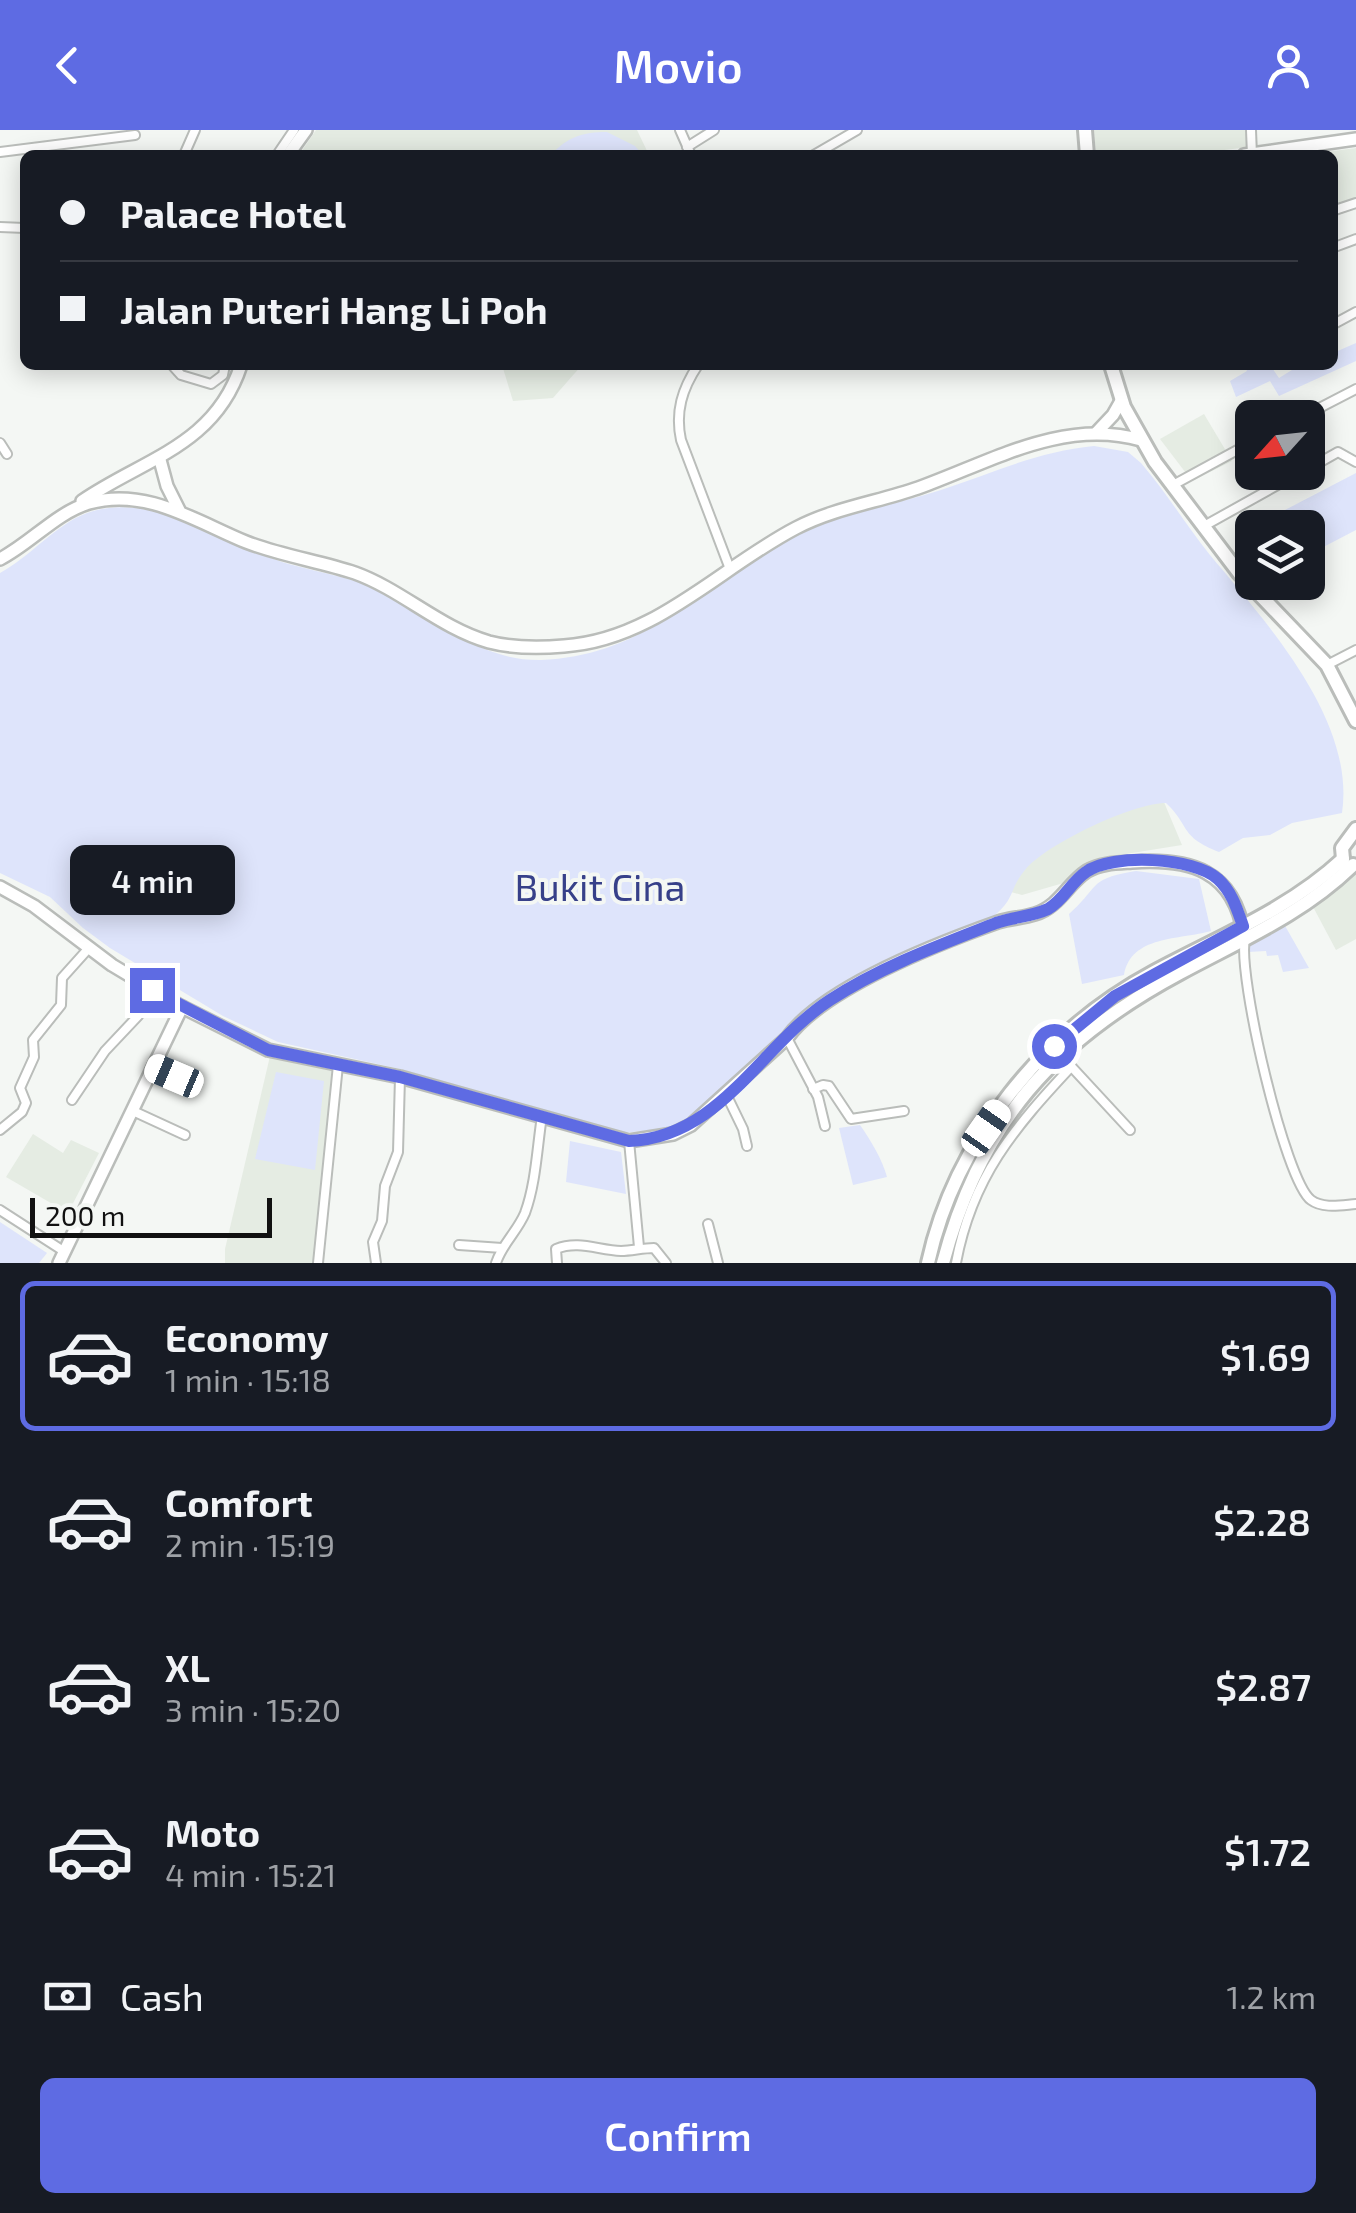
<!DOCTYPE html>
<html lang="en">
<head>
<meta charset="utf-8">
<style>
	:root { --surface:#171b24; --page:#242831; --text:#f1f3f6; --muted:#9ea1a6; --line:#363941; --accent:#5e6be3 }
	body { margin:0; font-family:"Exo 2",sans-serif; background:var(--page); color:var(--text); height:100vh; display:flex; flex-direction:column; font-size:38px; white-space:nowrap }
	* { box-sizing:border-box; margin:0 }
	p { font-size:32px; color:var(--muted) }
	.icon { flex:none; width:55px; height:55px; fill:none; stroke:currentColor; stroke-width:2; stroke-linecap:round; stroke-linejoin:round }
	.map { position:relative; height:1133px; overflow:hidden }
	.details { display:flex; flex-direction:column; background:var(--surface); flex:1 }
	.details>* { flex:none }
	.top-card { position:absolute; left:20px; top:20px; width:1318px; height:220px; border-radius:15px; box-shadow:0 5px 25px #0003; display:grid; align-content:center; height:220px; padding:0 40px; background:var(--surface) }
	.needle { width:65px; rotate:243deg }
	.buttons { position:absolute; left:1235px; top:270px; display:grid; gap:20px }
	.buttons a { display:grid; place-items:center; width:90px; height:90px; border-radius:15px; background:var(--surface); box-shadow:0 5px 25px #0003; font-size:50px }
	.scale { position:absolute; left:30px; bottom:25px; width:242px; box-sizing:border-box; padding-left:10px; border:5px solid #111; border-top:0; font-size:28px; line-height:35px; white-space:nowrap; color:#111; -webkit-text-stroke:8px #f4f7f4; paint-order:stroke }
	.end { position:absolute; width:45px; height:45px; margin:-22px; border:12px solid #5e6be3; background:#fff; box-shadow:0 0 0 5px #fff }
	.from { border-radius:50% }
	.bubble { position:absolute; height:70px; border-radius:15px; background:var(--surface); box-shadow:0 5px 25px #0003; font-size:32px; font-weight:600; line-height:70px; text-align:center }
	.car { position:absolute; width:30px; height:60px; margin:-30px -15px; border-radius:12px; box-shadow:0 0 8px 2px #0007; background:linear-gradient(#fff 24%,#345 0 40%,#fff 0 76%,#345 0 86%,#fff 0) }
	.top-card b { display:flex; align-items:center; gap:35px; height:95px; font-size:38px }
	.top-card b+b { border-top:2px solid var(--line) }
	.top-card i { width:25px; height:25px; background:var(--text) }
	ul { padding:18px 0 0; list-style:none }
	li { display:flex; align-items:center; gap:30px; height:150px; margin:0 20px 15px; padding:0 20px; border:5px solid transparent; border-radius:15px }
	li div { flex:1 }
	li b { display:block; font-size:38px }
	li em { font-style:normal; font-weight:600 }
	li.selected { border-color:var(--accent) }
	li>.icon { width:90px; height:90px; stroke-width:1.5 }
	.pay { display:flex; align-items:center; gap:25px; height:110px; padding:0 40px; font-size:38px }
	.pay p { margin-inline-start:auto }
	.button { display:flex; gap:20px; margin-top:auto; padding:20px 40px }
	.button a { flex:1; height:115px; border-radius:15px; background:var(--accent); color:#fff; font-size:40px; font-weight:600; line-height:115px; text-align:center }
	header { display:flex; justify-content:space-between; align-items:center; height:130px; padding:0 40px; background:var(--accent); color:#fff; font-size:45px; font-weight:600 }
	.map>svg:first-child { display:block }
	.built { fill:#e5ece3 }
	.green { fill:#dee4fb }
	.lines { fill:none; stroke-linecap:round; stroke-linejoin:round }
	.street-casing { stroke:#babdba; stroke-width:12 }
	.secondary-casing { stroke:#babdba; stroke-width:16 }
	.primary-casing { stroke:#babdba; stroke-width:18 }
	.street { stroke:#fff; stroke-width:8 }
	.secondary { stroke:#fff; stroke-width:11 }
	.primary { stroke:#fff; stroke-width:12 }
	.route { stroke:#5e6be3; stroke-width:12 }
	.labels { text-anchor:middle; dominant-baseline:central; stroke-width:8; stroke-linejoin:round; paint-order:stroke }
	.park-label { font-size:38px; fill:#374089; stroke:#f4f7f4 }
</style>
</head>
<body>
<header><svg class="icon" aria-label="back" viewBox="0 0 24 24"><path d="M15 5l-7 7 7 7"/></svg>Movio<svg class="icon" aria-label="person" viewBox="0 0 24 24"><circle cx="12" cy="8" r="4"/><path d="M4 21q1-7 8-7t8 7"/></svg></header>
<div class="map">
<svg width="1356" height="1133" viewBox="0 0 1356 1133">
	<rect width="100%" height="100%" fill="#f4f7f4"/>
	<g class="built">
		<polygon points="316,0 637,0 649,25 299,25"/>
		<polygon points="1094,0 1254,0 1256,16 1186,25 1096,25"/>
		<polygon points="1356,18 1356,70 1333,77 1332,25 1318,23"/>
		<polygon points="502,235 582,235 553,268 513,271"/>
		<polygon points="1204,284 1232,331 1192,351 1160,309"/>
		<polygon points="1161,665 1182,715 1101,728 1085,735 1067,752 1022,765 1011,762 1016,738 1069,703"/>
		<polygon points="1356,742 1356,809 1336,820 1311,773"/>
		<polygon points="270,926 332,939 313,1133 225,1133 225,1119"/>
		<polygon points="33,1004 63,1023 71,1010 99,1023 68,1083 6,1047"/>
	</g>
	<g class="green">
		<path d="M 607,2 L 635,16 L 643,25 L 551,25 C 567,7 583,2 607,2 Z"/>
		<polygon points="1356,213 1356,231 1279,266 1270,251 1236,267 1230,251 1247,241 1244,235 1270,235 1279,248 1300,235 1332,235 1333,223"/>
		<path d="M 1094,316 L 1128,322 L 1141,333 C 1166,362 1186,395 1210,425 C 1264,490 1356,589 1342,683 L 1292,693 L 1270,705 L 1243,708 L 1219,722 C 1179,706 1191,697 1166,673 C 1133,673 1046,714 1025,740 C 1008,760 1017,769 989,790 L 831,863 L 788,896 L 687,990 L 663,999 L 622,1003 L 400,939 L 278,912 L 223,886 L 110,818 L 83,798 L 50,767 L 0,743 L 0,443 C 30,427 55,395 87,383 C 153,360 222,413 282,432 C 318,443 356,447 390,465 C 440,492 481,531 541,530 C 656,526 714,441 811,399 C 852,381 898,374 941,360 C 993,343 1039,321 1094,316 Z"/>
		<polygon points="1356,343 1356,400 1308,425 1308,398 1258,397 1260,393"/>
		<path d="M 1136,741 L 1199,749 L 1211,801 C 1180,810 1131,805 1124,845 L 1082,854 L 1069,784 C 1101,756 1087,749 1136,741 Z"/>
		<polygon points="1284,794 1309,838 1283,842 1278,825 1267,826 1266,821 1248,822 1249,813"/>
		<polygon points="276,942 324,951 315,1040 255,1029"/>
		<path d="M 860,995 C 871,1011 882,1029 887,1047 L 853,1055 L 839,998 Z"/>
		<polygon points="570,1011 621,1022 626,1064 566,1052"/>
		<polygon points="0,1092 47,1123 39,1133 0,1133"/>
	</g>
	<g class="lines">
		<g class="street-casing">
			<g id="street">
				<polyline points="680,0 691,25"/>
				<polyline points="1251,0 1252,25"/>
				<polyline points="687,17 714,0"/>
				<polyline points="0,22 135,5"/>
				<polyline points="184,25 195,0"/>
				<polyline points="277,25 294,0"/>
				<polyline points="814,25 857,0"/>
				<polyline points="1332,81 1356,73"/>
				<polyline points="0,97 25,98"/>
				<polyline points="1332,118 1356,109"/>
				<polyline points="1332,195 1356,182"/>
				<polyline points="172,235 181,245 211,254 223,245 225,235"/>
				<path d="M 698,235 C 682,259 675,282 681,310 L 730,439"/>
				<polyline points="1300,288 1356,259"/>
				<polyline points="0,313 7,324"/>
				<polyline points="1308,339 1338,322 1356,332"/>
				<polyline points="1173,355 1252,312"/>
				<polyline points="1204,396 1301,342"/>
				<polyline points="1327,535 1356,520"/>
				<path d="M 1245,809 C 1237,844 1285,1051 1311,1070 C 1323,1079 1342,1075 1356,1074"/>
				<polyline points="787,908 818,967 825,996"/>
				<polyline points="1068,933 1130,1000"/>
				<polyline points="154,938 195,955"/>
				<polyline points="813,959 823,955 829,956 851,989 904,981"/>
				<polyline points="727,966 743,999 747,1016"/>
				<polyline points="72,970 105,921 138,886 153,860"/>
				<polyline points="133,981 185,1005"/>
				<polyline points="0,1000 22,982 26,973 20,958 34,927 33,910 61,875 62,848 88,819"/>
				<polyline points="629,1011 639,1117"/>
				<polyline points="0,1080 65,1122"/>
				<polyline points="708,1094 718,1133"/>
				<polyline points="459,1115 502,1118"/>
				<polyline points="318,1133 338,935"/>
				<polyline points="376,1133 373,1112 382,1091 385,1056 398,1022 400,947"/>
				<path d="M 496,1133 C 502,1114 517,1102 525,1083 C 536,1053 537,1018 542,986"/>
				<path d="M 557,1133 L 556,1119 C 578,1110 598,1120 621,1121 C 632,1121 642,1118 654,1118 L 666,1133"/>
				<path d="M 956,1133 C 972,1047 1014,998 1071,937"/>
			</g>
		</g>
		<g class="secondary-casing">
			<g id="secondary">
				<polyline points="288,25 306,0"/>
				<polyline points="1244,25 1356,9"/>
				<polyline points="1097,302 1113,285 1121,271"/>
				<polyline points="160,330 167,356 179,380"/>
				<path d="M 82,371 C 143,329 215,316 241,235"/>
				<path d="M 0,429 C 31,413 56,383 89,373 C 146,357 195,391 246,412 C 282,426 319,431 355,443 C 402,460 440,498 489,512 C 512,518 540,518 564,516 C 655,510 719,438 796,398 C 834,378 878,372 918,358 C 991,332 1062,288 1141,310"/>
				<path d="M 0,757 L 34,776 L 112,835 L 182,877 L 268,920 L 400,947 L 629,1011 L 673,1004 L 691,995 L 787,908 C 823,858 939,813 998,792 C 1010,788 1023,788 1035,784 C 1060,776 1067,754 1087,741 C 1101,733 1117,733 1132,732 C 1190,728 1234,740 1244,805"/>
				<polyline points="59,1133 182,877"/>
			</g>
		</g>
		<g class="primary-casing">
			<g id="primary">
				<polyline points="1085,0 1087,25"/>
				<polyline points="1111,235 1124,277 1155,332 1239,443 1327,535 1356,591"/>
				<polyline points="1343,729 1342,718 1356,699"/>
				<path d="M 928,1133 C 955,1010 1044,901 1154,842 C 1219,807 1288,780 1343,729"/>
				<path d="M 943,1133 C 980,993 1053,911 1180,843 C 1241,810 1303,784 1353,735"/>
			</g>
		</g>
		<use href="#street" class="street"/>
		<use href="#secondary" class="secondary"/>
		<use href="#primary" class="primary"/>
	</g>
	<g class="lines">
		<path class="route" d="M 152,860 L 268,920 L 400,947 L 629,1011 C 720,1008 761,915 830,870 C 880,837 940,815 996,793 C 1013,787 1031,787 1048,779 C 1064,770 1071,752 1086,742 C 1112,723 1194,727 1218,749 C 1232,762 1237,779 1243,796 L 1115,866 L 1054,916"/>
	</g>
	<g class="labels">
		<g class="park-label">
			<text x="600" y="756">Bukit Cina</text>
		</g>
	</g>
</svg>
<div class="buttons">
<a><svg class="needle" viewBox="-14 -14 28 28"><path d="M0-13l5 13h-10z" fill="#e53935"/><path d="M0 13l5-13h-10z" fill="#9ea1a6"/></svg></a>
<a><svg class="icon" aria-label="layers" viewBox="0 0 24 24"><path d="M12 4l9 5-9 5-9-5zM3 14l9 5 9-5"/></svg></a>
</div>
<div class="scale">200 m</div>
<i class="end from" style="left:1054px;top:916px"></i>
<i class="end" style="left:152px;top:860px"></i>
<div class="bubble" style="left:70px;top:715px;width:165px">4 min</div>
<i class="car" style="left:174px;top:946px;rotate:293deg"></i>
<i class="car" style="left:986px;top:998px;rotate:35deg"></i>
<div class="top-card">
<b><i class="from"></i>Palace Hotel</b>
<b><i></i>Jalan Puteri Hang Li Poh</b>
</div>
</div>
<section class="details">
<ul>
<li class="selected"><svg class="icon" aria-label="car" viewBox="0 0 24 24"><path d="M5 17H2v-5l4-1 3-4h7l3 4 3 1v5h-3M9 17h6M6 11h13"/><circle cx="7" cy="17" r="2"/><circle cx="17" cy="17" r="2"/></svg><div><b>Economy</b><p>1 min · 15:18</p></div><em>$1.69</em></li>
<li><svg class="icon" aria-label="car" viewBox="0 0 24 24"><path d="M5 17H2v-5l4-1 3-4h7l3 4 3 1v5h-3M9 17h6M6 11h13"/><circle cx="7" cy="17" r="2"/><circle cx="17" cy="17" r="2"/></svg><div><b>Comfort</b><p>2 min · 15:19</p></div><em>$2.28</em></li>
<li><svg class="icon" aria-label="car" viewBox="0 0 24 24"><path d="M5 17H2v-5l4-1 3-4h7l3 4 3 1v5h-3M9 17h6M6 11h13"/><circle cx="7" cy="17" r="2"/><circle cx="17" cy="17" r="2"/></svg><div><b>XL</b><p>3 min · 15:20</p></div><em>$2.87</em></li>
<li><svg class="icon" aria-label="car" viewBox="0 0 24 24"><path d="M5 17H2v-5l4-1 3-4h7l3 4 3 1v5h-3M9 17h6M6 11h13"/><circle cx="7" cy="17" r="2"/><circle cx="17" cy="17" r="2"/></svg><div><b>Moto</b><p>4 min · 15:21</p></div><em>$1.72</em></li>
</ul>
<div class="pay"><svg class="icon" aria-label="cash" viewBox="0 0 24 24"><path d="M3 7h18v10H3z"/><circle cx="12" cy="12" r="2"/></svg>Cash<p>1.2 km</p></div>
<div class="button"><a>Confirm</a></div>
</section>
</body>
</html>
